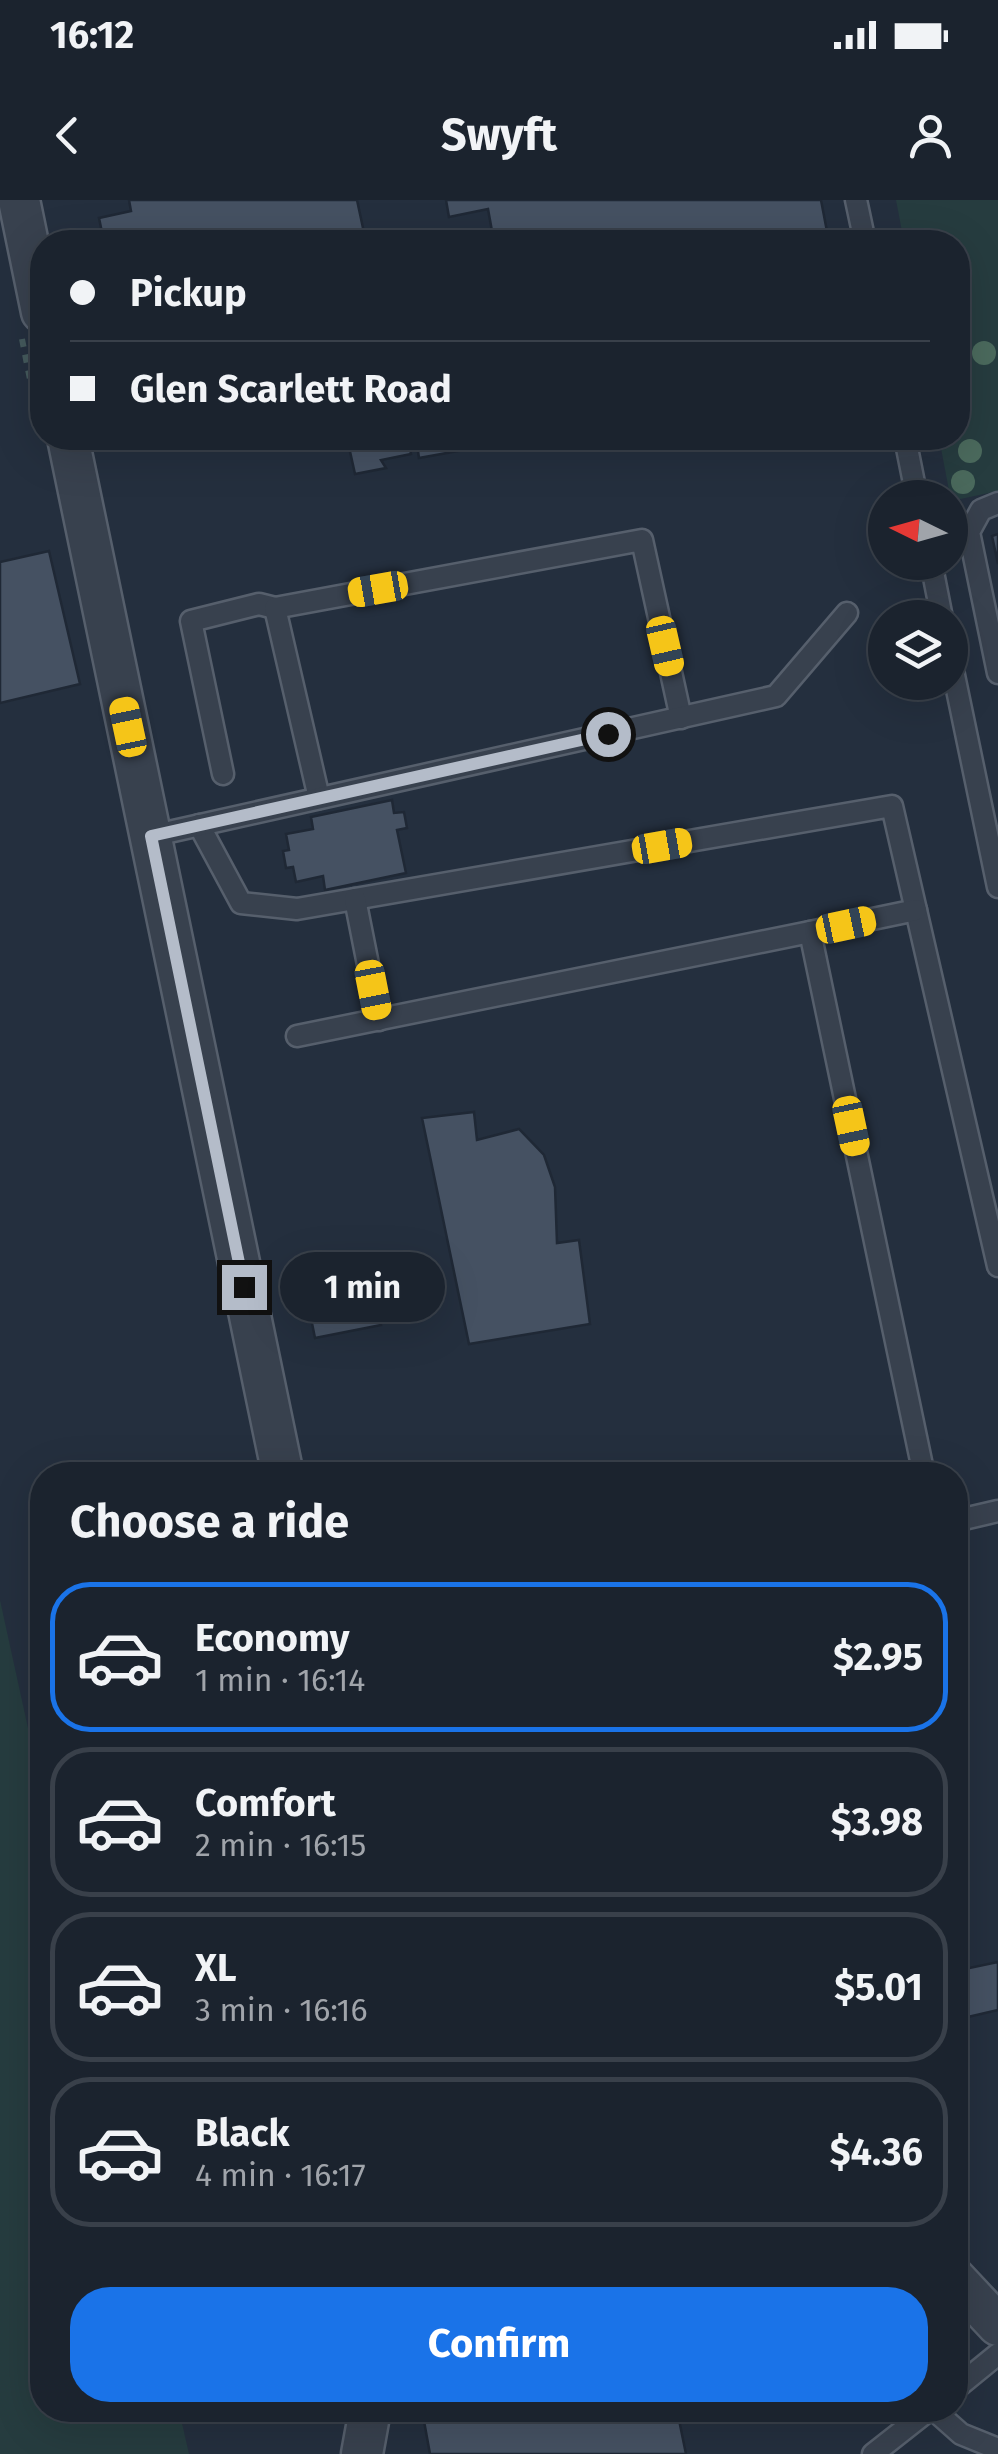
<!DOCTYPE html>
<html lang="en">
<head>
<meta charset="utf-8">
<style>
	:root { --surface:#1b232e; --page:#282f3a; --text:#f1f3f6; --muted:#a0a4aa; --line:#39404a; --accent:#1a73e8 }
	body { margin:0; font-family:"Fira Sans",sans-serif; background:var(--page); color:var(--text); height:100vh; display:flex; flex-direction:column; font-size:38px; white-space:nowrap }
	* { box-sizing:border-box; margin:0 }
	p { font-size:32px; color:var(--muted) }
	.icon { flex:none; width:55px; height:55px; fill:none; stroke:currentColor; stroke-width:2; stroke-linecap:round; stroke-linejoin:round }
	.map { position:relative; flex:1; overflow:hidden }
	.details { position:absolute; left:30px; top:1262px; width:938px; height:960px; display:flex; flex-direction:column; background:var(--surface); border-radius:40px; box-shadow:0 10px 40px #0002,0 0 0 2px var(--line) }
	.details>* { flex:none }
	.banner { position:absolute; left:30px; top:30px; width:940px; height:220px; border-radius:40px; box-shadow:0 10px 40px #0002,0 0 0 2px var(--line); display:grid; align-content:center; height:220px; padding:0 40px; background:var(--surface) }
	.needle { width:65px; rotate:275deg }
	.fabs { position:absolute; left:868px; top:280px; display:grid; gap:20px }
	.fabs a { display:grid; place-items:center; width:100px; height:100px; border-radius:50%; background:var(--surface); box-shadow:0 10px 40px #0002,0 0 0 2px var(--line); font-size:50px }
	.end { position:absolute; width:45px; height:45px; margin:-22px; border:12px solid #b4bcc9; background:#111; box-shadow:0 0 0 5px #111 }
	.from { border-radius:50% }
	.bubble { position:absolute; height:70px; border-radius:35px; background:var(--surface); box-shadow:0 10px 40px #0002,0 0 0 2px var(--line); font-size:32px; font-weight:700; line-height:70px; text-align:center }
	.car { position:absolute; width:30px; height:60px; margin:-30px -15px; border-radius:12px; box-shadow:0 0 8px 2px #0007; background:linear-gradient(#f5c518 24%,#345 0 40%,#f5c518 0 76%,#345 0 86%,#f5c518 0) }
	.banner b { display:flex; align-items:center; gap:35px; height:95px; font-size:38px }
	.banner b+b { border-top:2px solid var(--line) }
	.banner i { width:25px; height:25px; background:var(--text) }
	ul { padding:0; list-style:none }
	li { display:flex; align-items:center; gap:30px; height:150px; margin:0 20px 15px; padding:0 20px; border:5px solid var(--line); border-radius:40px }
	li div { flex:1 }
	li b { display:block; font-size:38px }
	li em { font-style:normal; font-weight:700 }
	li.active { border-color:var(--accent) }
	li>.icon { width:90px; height:90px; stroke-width:1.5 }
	h2 { padding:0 40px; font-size:45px; line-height:120px }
	.cta { display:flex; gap:20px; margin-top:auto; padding:20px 40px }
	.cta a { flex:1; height:115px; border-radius:40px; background:var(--accent); color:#fff; font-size:40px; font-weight:700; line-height:115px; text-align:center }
	.status { display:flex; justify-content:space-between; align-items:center; height:70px; padding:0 50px; background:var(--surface); direction:ltr }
	.status svg { height:28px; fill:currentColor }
	header { display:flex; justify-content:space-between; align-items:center; height:130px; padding:0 40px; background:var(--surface); font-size:45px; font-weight:700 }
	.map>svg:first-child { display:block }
	.green { fill:#263c3f }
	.building { fill:#455162; stroke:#1f2835; stroke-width:2.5 }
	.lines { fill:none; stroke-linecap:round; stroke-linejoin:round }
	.service-casing { stroke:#565f6c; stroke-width:25 }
	.minor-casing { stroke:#565f6c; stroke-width:45 }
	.path { stroke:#44595c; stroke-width:6; stroke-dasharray:8 8; stroke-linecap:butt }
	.service { stroke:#38414e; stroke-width:20 }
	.minor { stroke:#38414e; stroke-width:40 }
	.tree { fill:#4b6a5d }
	.route { stroke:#b4bcc9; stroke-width:12 }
</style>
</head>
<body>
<div class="status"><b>16:12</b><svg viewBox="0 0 49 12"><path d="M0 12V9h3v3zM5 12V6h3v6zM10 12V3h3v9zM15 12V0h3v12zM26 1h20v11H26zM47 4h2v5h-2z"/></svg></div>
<header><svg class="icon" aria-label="back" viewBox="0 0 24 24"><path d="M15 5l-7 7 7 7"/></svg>Swyft<svg class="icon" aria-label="person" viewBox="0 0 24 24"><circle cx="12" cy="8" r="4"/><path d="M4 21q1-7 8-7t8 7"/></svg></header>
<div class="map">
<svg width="998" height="2254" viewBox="0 0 998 2254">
	<rect width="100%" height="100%" fill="#242f3e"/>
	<g class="green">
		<polygon points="896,0 998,0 998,291 951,301 939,238 958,238 958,42 904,42"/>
		<polygon points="0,1400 42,1592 42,2210 179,2210 189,2254 0,2254"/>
	</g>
	<g class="building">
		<polygon points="129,0 357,0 366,42 104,42 99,18 131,11"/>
		<polygon points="446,0 821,0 829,42 494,42 488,9 449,17"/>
		<polygon points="347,238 408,238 411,254 381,260 386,268 355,274"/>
		<polygon points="416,238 489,238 491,245 419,258"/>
		<polygon points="998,334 998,364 992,336"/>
		<polygon points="49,351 80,484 0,503 0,362"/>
		<polygon points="392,600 394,613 404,612 407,628 397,630 406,673 325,690 323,676 296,682 293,667 286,668 283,651 289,650 286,634 313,629 311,617"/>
		<polygon points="474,912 477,940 519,929 544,955 555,987 557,1043 579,1040 590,1124 469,1144 422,918"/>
		<polygon points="370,1070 381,1125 315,1138 304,1084"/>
		<polygon points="998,1762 998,1810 955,1820 955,1771"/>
		<polygon points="422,2210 677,2210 686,2254 430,2254"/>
	</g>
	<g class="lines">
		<g class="service-casing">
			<g id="service">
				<polyline points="856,0 865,42"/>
				<polyline points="905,238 917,298"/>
				<polyline points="998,303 981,310 969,332 998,473"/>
				<polyline points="931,362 942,418"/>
				<polyline points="950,456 998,687"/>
				<polyline points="223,574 191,421 259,404 275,408"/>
				<polyline points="319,598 275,408 642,340 681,518"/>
				<polyline points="199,625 241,703 297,709 892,606 998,1066"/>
				<polyline points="151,636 776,496 847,413"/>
				<polyline points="355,699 379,820"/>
				<polyline points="810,732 916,710"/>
				<polyline points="297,836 810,732 924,1275"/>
				<polyline points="955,1321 998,1311"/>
				<polyline points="955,2189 998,2154"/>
				<polyline points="934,2210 961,2234 998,2249"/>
				<polyline points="873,2254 929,2210"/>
			</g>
		</g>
		<g class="minor-casing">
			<g id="minor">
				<polyline points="19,0 42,112"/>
				<polyline points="68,238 283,1275"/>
				<polyline points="955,2079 998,2125"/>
				<polyline points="362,2254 370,2210"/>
			</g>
		</g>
		<polyline class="path" points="22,139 38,220"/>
		<use href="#service" class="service"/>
		<use href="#minor" class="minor"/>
	</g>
	<g class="tree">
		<circle cx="984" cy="153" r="12"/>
		<circle cx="970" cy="251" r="12"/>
		<circle cx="963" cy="282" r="12"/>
	</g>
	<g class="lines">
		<polyline class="route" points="244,1087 151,636 608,534"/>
	</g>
</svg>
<div class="fabs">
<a><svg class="needle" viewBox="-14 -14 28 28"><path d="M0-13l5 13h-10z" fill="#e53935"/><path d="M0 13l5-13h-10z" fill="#a0a4aa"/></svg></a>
<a><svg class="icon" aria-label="layers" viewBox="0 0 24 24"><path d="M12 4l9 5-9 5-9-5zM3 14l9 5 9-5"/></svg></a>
</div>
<i class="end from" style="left:608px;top:534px"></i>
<i class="end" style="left:244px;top:1087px"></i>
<div class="bubble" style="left:280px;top:1052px;width:165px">1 min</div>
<i class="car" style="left:378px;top:389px;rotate:260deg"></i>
<i class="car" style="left:665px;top:446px;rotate:167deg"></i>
<i class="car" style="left:128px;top:527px;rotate:348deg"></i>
<i class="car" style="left:662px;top:646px;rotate:80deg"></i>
<i class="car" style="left:846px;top:725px;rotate:78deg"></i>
<i class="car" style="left:373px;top:790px;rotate:169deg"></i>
<i class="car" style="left:851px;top:926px;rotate:168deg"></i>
<div class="banner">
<b><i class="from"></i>Pickup</b>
<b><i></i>Glen Scarlett Road</b>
</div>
<section class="details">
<h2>Choose a ride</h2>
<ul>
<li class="active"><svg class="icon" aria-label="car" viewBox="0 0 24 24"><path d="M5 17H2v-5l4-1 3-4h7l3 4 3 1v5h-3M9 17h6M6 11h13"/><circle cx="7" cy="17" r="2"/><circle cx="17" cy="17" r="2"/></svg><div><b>Economy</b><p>1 min · 16:14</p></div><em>$2.95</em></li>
<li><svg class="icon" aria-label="car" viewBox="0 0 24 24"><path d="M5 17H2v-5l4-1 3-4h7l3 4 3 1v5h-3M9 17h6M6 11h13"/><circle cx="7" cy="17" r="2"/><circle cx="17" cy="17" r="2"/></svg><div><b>Comfort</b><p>2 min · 16:15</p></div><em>$3.98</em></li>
<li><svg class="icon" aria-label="car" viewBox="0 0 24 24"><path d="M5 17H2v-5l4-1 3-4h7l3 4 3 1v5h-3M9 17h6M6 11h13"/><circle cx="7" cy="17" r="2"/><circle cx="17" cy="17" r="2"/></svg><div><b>XL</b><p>3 min · 16:16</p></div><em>$5.01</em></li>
<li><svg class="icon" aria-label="car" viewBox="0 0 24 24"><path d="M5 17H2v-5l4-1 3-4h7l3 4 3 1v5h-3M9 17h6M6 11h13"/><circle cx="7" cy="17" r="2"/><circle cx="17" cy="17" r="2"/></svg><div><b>Black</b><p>4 min · 16:17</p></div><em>$4.36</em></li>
</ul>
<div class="cta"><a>Confirm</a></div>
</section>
</div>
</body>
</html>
